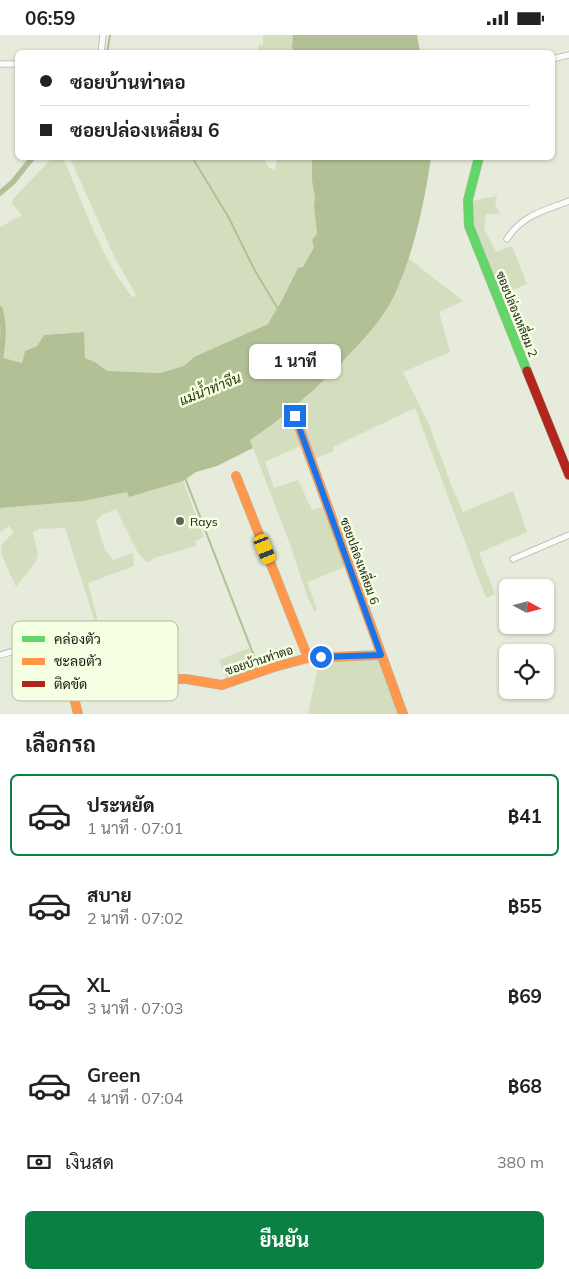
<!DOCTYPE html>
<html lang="th">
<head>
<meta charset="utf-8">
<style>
	:root { --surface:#fff; --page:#f6f6f6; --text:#222; --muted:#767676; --line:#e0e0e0; --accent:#0b8043 }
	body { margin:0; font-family:Mulish,Sarabun,sans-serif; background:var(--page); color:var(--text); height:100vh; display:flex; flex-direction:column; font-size:19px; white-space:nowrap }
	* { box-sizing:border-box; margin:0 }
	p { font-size:16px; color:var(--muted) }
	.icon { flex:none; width:28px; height:28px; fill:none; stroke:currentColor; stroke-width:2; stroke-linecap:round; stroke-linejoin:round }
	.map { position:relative; height:679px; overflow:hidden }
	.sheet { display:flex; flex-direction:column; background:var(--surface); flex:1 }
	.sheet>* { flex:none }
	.guide { position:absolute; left:15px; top:15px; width:540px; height:110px; border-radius:8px; box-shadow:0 1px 4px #0004; display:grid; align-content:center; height:110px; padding:0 25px; background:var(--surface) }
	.needle { width:32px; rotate:97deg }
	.controls { position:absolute; left:499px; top:544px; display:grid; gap:10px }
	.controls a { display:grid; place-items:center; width:55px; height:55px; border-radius:8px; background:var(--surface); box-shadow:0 1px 4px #0004; font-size:25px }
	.end { position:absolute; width:22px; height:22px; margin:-11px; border:6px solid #1a73e8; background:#fff; box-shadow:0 0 0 2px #fff }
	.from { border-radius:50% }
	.bubble { position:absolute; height:35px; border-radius:8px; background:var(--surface); box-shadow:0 1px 4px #0004; font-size:16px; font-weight:700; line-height:35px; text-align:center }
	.car { position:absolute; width:15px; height:30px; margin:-15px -8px; border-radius:6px; box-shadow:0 0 4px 1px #0007; background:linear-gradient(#f5c518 24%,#345 0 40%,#f5c518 0 76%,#345 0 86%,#f5c518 0) }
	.guide b { display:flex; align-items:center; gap:18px; height:48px; font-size:19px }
	.guide b+b { border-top:1px solid var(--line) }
	.guide i { width:12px; height:12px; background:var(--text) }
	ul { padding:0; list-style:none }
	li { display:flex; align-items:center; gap:15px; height:82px; margin:0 10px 8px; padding:0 15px; border:2px solid transparent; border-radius:8px }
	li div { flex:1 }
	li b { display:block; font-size:19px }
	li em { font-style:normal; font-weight:700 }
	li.on { border-color:var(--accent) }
	li>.icon { width:45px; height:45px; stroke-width:1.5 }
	h2 { padding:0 25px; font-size:22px; line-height:60px }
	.pay { display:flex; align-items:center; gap:12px; height:55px; padding:0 25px; font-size:19px }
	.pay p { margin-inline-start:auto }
	.button { display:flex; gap:10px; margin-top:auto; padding:10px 25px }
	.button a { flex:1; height:58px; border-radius:8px; background:var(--accent); color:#fff; font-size:20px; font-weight:700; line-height:58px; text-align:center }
	.status { display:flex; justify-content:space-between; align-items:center; height:35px; padding:0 25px; background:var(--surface); direction:ltr }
	.status svg { height:14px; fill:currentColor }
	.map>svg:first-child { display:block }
	.green { fill:#d4debf }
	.water { fill:#b2c095 }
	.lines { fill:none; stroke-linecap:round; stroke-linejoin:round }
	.stream { stroke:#b2c095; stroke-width:2 }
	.canal { stroke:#b2c095; stroke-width:5.5 }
	.street-casing { stroke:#b2b6aa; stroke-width:7 }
	.fast-casing { stroke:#b2b6aa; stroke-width:10 }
	.slow-casing { stroke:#b2b6aa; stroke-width:10 }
	.jam-casing { stroke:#b2b6aa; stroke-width:10 }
	.street { stroke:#fbfcfa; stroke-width:5.5 }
	.fast { stroke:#63d668; stroke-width:9 }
	.slow { stroke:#ff974d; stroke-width:9 }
	.jam { stroke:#b3261e; stroke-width:9 }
	.route { stroke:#1a73e8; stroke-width:6 }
	.poi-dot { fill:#606458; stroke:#f5ffe2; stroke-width:2 }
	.labels { text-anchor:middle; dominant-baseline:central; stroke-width:5; stroke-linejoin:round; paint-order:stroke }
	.street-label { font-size:12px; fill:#181b11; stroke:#f5ffe2 }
	.poi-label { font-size:12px; fill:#181b11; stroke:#f5ffe2; text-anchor:start }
	.water-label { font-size:14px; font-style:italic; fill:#2c360d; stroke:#f5ffe2 }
	.key { fill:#f5ffe2; stroke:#b3bba3; stroke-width:1 }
	.key-label { font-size:14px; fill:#181b11 }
</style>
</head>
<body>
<div class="status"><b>06:59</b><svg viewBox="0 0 49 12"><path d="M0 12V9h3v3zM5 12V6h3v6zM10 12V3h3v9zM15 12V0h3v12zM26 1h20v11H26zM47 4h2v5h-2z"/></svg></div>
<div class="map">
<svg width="569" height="679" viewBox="0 0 569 679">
	<rect width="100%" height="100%" fill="#e6ebdb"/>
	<g class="green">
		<polygon points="263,0 293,0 292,12 294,17 258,17 259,10 263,10"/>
		<path d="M 52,123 L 63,123 C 84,170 100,222 133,263 L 136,260 L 114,221 L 70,123 L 264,123 L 268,132 L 275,135 L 277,123 L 312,123 L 312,146 L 315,162 L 314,171 L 317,199 L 314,212 L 303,233 L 268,289 L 194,322 L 184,331 L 160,338 L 107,336 L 95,327 L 85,323 L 83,297 L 44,300 L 37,311 L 25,316 L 22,328 L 0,322 L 0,192 L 22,180 L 12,169 L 13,164 Z"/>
		<path d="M 497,161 L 495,170 L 500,179 L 486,179 L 484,194 L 496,217 L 512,211 L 527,249 L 504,259 C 489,230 470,200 471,166 Z"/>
		<path d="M 408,223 L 463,266 L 439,277 L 450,317 L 403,337 L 429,389 L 452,452 L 463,477 L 513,456 L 527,497 L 479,518 L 495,559 L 486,563 L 415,373 L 333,412 L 334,416 L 306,427 L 300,411 L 265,427 L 274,453 L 298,445 L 312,475 L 325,471 L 346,529 L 343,533 L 307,547 L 317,574 L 315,577 L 308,564 L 291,512 L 250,405 C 285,382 316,353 346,323 C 359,309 373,295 384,279 C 395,262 401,242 408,223 Z"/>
		<polygon points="183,446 204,502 195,506 196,511 154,523 151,526 146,527 138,518 116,474 102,480 96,486 105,515 113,525 133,518 134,531 88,548 103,605 101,606 65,493 39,494 33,497 38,519 36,526 16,552 2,521 1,510 14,497 9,491 0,497 0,473 84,466 127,457 130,461"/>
		<polygon points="249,613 259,636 227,646 219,625"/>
		<polygon points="337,624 379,624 401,679 308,679 319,627"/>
	</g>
	<g class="water">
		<polygon points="293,0 417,0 420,17 294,17 292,12"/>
		<path d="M 312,123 L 431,123 C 424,169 414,218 394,261 C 382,286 363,305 345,324 C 316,354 285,382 250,405 L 253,413 L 217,431 L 196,437 L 183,446 L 129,462 L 127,457 L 84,466 L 0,473 L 0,322 L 22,328 L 25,316 L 37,311 L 44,300 L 84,297 L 85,323 L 95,327 L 107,336 L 160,338 L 184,331 L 194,322 L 268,289 L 283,263 L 298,233 L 303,232 L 314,212 L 312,205 L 317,199 L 314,171 L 315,162 L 312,146 Z"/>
	</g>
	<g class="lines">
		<g class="stream">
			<polyline points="107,18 110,0"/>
			<polyline points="192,122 229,183 254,234 278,274"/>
			<polyline points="185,443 259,634"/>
		</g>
		<g class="canal">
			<polyline points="0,158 13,147 33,122"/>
			<path d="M 0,274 C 6,295 2,308 0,329"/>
		</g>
		<g class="street-casing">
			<g id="street">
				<polyline points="101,18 103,0"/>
				<polyline points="552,24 569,20"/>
				<polyline points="0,29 18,29"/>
				<path d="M 507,204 C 522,180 544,176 569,166"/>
				<polyline points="513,524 569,500"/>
				<polyline points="0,620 54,605 74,663"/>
			</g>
		</g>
		<g class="fast-casing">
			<polyline id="fast" points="479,122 468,165 469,191 527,336"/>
		</g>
		<g class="slow-casing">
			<g id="slow">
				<polyline points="295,381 403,679"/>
				<polyline points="236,441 308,623"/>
				<polyline points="78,679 74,663 76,661 137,647 164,644 186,644 222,650 274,632 308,623 381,620"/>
			</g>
		</g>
		<g class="jam-casing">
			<polyline id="jam" points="527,336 569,440"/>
		</g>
		<use href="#street" class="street"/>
		<use href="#fast" class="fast"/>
		<use href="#slow" class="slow"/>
		<use href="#jam" class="jam"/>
	</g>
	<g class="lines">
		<polyline class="route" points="295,381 381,620 321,622"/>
	</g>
	<circle class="poi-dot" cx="180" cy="486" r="5"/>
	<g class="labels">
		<g class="street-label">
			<text transform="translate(517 279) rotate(68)">ซอยปล่องเหลี่ยม 2</text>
			<text transform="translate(360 526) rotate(70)">ซอยปล่องเหลี่ยม 6</text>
			<text transform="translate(259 625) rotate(-18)">ซอยบ้านท่าตอ</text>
		</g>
		<g class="poi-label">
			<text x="190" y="486">Rays</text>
		</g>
		<g class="water-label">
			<text transform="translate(210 354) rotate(-22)">แม่น้ำท่าจีน</text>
		</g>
	</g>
	<rect x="12" y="586" width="166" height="80" rx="8" class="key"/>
	<rect x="22" y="601" width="23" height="6" fill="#63d668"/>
	<rect x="22" y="623" width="23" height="7" fill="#ff974d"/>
	<rect x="22" y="646" width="23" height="6" fill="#b3261e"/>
	<g class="key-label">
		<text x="54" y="609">คล่องตัว</text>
		<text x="54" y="631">ชะลอตัว</text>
		<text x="54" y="654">ติดขัด</text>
	</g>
</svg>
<div class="controls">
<a><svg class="needle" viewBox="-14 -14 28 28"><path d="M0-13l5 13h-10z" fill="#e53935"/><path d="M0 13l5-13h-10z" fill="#767676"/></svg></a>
<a><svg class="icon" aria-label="locate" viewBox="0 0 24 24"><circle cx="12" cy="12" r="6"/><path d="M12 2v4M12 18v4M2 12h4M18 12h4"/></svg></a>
</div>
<i class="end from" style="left:321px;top:622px"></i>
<i class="end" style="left:295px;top:381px"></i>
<div class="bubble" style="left:249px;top:309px;width:92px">1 นาที</div>
<i class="car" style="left:265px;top:514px;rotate:158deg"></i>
<div class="guide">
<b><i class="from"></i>ซอยบ้านท่าตอ</b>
<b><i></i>ซอยปล่องเหลี่ยม 6</b>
</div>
</div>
<section class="sheet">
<h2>เลือกรถ</h2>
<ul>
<li class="on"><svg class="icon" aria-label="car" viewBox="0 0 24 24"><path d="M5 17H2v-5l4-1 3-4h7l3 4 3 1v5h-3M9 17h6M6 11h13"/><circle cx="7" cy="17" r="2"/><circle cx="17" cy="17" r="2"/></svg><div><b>ประหยัด</b><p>1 นาที · 07:01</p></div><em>฿41</em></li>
<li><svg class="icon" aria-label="car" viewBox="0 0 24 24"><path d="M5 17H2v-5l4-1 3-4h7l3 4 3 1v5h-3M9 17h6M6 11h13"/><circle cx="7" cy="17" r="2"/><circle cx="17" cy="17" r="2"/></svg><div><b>สบาย</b><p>2 นาที · 07:02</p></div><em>฿55</em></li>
<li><svg class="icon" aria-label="car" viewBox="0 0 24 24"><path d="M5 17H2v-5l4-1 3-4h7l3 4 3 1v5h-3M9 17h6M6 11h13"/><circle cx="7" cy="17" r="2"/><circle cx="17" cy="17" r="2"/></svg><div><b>XL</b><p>3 นาที · 07:03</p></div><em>฿69</em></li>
<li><svg class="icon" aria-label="car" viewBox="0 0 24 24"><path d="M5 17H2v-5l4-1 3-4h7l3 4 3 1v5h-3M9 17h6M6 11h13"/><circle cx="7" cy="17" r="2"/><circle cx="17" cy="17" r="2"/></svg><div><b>Green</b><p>4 นาที · 07:04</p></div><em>฿68</em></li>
</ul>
<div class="pay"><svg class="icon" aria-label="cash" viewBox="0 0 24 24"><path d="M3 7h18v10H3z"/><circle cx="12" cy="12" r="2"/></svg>เงินสด<p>380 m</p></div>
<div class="button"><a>ยืนยัน</a></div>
</section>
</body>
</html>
